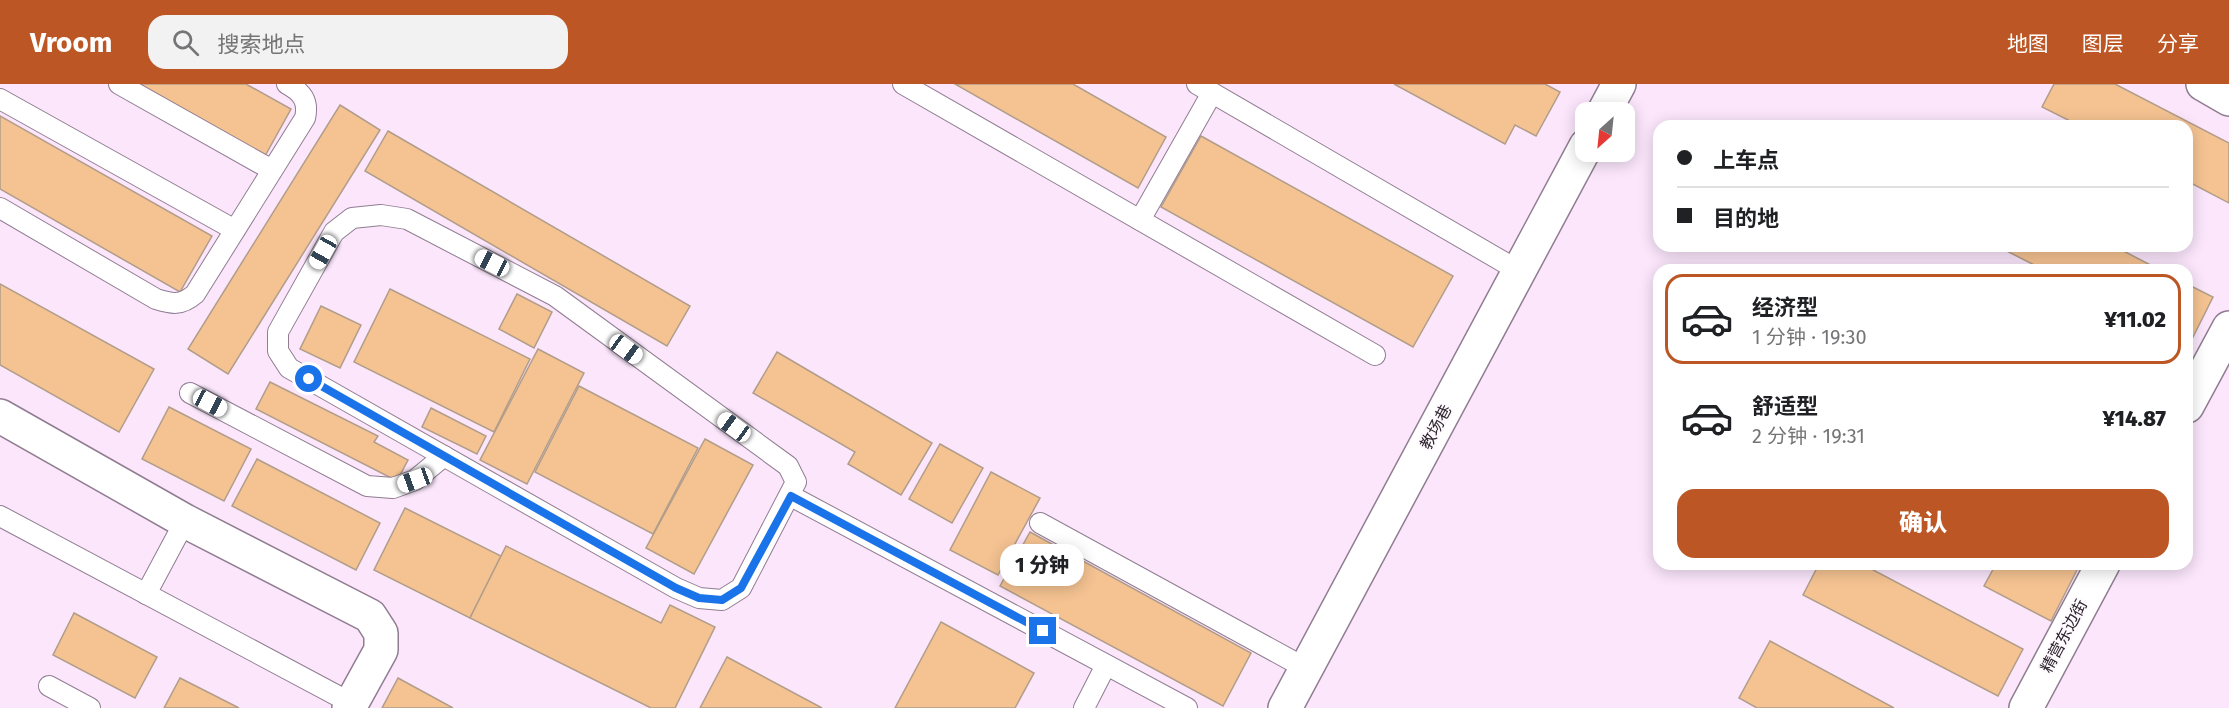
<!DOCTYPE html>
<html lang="zh">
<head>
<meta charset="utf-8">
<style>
	:root { --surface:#fff; --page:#f2f2f2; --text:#202124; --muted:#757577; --line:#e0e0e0; --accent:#bc5725 }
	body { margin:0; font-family:"Fira Sans","Noto Sans SC",sans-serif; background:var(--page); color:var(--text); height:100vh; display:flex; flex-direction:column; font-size:22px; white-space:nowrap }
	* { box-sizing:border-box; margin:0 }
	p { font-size:20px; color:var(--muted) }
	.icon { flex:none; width:33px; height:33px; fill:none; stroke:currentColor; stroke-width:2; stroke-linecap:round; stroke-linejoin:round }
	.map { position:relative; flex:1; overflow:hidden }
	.drawer { position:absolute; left:1653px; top:180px; width:540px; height:306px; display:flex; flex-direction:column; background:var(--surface); border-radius:18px; box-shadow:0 3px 15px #0003 }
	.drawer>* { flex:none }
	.hud { position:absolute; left:1653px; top:36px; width:540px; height:132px; border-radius:18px; box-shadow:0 3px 15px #0003; display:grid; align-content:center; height:132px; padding:0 24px; background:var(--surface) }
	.needle { width:39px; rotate:207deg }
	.tools { position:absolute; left:1575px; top:18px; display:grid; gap:12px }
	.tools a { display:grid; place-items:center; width:60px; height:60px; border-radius:12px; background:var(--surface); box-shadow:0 3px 15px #0003; font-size:30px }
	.end { position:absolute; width:27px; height:27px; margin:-14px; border:8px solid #1a73e8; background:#fff; box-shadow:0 0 0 3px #fff }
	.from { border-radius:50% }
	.bubble { position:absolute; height:42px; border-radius:18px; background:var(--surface); box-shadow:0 3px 15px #0003; font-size:20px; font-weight:800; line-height:42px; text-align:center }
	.car { position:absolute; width:18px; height:36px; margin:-18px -9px; border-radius:8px; box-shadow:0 0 4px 2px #0007; background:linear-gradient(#fff 24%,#345 0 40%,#fff 0 76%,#345 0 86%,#fff 0) }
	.hud b { display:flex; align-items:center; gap:21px; height:57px; font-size:22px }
	.hud b+b { border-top:2px solid var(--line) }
	.hud i { width:15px; height:15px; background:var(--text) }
	ul { padding:10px 0 0; list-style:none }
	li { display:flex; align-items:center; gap:18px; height:90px; margin:0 12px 9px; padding:0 12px; border:3px solid transparent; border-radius:18px }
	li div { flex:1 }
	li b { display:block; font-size:22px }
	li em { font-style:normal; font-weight:800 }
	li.current { border-color:var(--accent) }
	li>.icon { width:54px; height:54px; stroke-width:1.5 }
	.cta { display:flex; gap:12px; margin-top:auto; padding:12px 24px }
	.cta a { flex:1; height:69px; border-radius:18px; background:var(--accent); color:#fff; font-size:24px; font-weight:800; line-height:69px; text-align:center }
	header { display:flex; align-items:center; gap:36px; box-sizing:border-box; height:84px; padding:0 30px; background:var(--accent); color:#fff }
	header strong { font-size:28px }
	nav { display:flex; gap:33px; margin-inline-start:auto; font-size:21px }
	.search { width:420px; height:54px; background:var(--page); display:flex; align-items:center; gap:15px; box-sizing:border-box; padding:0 21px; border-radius:18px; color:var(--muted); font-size:22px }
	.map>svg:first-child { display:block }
	.building { fill:#f5c392; stroke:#b19d89; stroke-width:1.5 }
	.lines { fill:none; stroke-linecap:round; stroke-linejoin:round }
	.service-casing { stroke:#907d91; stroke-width:22 }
	.minor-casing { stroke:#907d91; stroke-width:36 }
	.service { stroke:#fff; stroke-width:20 }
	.minor { stroke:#fff; stroke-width:33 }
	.route { stroke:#1a73e8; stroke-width:8 }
	.labels { text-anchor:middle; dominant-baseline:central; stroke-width:4.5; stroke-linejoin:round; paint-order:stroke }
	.street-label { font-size:16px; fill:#2c252d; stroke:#fefafe }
</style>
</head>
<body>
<header>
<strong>Vroom</strong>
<div class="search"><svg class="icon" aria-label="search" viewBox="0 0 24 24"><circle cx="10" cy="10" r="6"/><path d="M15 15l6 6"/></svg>搜索地点</div>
<nav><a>地图</a><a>图层</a><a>分享</a></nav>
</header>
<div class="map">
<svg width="2229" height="624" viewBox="0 0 2229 624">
	<rect width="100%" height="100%" fill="#fbe6fc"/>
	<g class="building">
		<polygon points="136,0 246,0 291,25 265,72"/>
		<polygon points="955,0 1073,0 1166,53 1138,104"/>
		<polygon points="1394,0 1545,0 1560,8 1536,52 1515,41 1505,60"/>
		<polygon points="2054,0 2115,0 2229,59 2229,119 2187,97 2187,42 2080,42 2042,23"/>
		<polygon points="340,21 380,46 228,290 188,265"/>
		<polygon points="0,32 212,152 180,208 0,105"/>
		<polygon points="388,47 690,222 667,262 365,87"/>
		<polygon points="1201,52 1453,192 1413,263 1161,123"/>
		<polygon points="1997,162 2114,162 2160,186 2044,186"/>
		<polygon points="0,200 154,285 119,348 0,281"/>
		<polygon points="2187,200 2213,213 2189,261 2187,260"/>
		<polygon points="390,205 530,275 494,348 354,278"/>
		<polygon points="517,210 552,228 534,264 499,245"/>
		<polygon points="321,222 361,241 340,284 300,265"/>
		<polygon points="538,265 584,289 527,400 480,376"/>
		<polygon points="777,268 932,359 901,411 848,380 855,368 753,309"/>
		<polygon points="270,298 378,352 374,358 408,376 397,397 256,325"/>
		<polygon points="579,302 698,364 653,450 535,388"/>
		<polygon points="169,323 251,365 224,417 142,375"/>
		<polygon points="431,324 486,352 477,370 422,343"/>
		<polygon points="705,355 753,381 694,490 646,464"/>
		<polygon points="940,360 983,384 952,439 909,415"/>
		<polygon points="257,375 380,439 356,486 232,422"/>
		<polygon points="991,388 1040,414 998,491 950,466"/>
		<polygon points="405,424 501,472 470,534 374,486"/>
		<polygon points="1030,448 1251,569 1223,622 1000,502"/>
		<polygon points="506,462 661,539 670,521 715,543 675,624 651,624 470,534"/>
		<polygon points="1819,480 1862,480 2023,565 1998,612 1803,511"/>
		<polygon points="1996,480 2080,480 2051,537 1984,502"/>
		<polygon points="74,529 157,573 135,614 53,571"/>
		<polygon points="941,538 1034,589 1015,624 895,624"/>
		<polygon points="1770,557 1894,624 1757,624 1739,614"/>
		<polygon points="727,573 822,624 700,624"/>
		<polygon points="180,594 239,624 164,624"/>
		<polygon points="398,594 453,624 382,624"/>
	</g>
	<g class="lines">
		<g class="service-casing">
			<g id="service">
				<polyline points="119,0 272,86"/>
				<polyline points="903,0 1375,271"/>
				<polyline points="1197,0 1519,187"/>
				<polyline points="0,15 235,146"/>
				<path d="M 0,124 L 156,215 C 172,220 181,222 195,210 L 305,34 C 309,17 302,8 287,0"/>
				<polygon points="381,131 407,135 555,212 788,382 796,398 741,504 722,516 699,514 676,504 289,284 278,267 278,248 334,148 352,134"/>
				<polyline points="1140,136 1212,9"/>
				<polyline points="190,309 367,402 393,404 415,396 444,372"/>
				<polyline points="791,412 1187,624"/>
				<polyline points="0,432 351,619"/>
				<polyline points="1040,439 1307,585"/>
				<polyline points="146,510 185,437"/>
				<polyline points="49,602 90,624"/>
				<polyline points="1084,624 1106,581"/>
			</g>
		</g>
		<g class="minor-casing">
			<g id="minor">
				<polyline points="2203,0 2229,15"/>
				<polyline points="1604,28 1619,0"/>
				<polyline points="2187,322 2229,244"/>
				<polyline points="0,332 185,437 370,532 381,549 381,566 349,624"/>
				<polyline points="1285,624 1586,62"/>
				<polyline points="2026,624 2103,480"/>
			</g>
		</g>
		<use href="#service" class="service"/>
		<use href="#minor" class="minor"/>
	</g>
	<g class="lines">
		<polyline class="route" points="309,295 676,504 699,514 722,516 741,504 791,412 1043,547"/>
	</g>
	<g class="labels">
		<g class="street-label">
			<text transform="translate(1436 343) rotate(-62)">教场巷</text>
			<text transform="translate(2064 552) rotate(-62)">精营东边街</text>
		</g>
	</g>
</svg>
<div class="tools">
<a><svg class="needle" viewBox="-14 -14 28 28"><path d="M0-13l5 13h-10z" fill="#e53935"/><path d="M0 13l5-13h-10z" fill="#757577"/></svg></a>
</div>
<i class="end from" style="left:309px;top:295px"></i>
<i class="end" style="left:1043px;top:547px"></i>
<div class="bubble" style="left:1000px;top:460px;width:84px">1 分钟</div>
<i class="car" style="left:323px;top:168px;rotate:209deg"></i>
<i class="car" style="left:492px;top:179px;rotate:297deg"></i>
<i class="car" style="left:626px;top:265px;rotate:126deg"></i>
<i class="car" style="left:210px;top:319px;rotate:118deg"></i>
<i class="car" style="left:734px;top:343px;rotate:306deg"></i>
<i class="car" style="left:415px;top:396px;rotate:250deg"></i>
<div class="hud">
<b><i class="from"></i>上车点</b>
<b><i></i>目的地</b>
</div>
<section class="drawer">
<ul>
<li class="current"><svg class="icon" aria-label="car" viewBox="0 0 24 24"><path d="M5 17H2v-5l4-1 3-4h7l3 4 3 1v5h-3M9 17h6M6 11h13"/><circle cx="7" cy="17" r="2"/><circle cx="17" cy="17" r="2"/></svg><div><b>经济型</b><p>1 分钟 · 19:30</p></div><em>¥11.02</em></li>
<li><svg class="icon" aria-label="car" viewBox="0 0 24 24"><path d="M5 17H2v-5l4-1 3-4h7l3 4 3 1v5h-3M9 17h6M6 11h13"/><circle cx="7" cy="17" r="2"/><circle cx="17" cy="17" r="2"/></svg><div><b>舒适型</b><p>2 分钟 · 19:31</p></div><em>¥14.87</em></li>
</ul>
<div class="cta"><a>确认</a></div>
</section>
</div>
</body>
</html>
